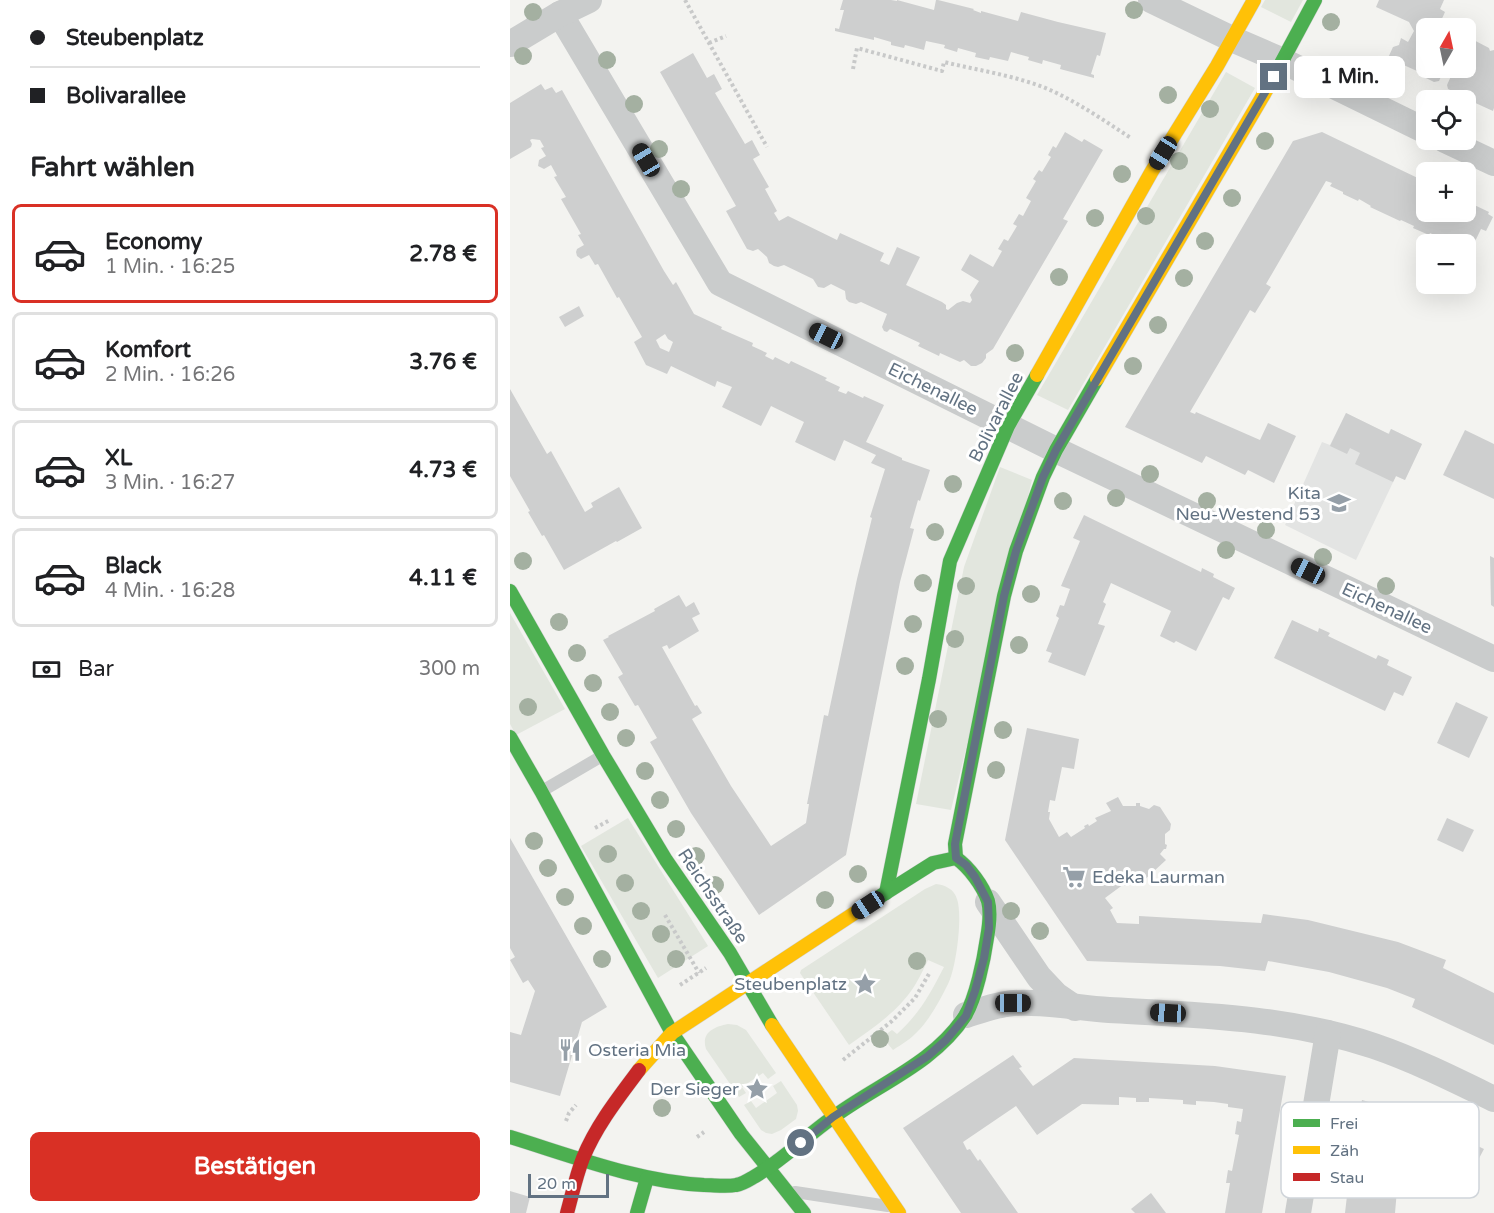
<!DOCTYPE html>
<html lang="de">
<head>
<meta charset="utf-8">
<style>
	:root { --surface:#fff; --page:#f6f6f6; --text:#202124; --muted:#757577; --line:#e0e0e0; --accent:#d93025 }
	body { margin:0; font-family:"Varela Round",sans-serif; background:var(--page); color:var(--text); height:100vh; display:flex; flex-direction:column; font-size:22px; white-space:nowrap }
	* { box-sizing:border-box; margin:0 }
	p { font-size:20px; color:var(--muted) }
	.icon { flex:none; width:33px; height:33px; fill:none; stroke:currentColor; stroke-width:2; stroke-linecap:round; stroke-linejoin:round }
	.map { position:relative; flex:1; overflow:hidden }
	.details { display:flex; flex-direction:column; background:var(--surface); width:510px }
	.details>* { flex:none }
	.guide { display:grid; align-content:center; height:132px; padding:0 30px; background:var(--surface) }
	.needle { width:39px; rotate:9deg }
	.tools { position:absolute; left:906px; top:18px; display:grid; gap:12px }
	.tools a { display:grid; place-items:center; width:60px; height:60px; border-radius:9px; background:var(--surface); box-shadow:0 6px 24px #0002; font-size:30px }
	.scale { position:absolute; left:18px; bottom:15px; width:81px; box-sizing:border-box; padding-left:6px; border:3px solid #627282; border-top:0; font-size:16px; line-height:21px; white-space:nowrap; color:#627282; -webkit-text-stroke:4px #fff; paint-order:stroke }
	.end { position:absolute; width:27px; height:27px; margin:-14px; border:8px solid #627282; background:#fff; box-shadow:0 0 0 3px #fff }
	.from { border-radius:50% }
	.bubble { position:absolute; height:42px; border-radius:9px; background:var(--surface); box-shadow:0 6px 24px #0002; font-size:20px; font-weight:700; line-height:42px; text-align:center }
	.car { position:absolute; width:18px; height:36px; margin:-18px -9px; border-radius:8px; box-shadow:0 0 4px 2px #0007; background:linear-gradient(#222 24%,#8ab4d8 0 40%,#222 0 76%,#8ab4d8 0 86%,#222 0) }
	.guide b { display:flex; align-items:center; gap:21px; height:57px; font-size:22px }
	.guide b+b { border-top:2px solid var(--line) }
	.guide i { width:15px; height:15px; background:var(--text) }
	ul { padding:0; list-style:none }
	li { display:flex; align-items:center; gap:18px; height:99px; margin:0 12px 9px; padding:0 18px; border:3px solid var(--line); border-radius:9px }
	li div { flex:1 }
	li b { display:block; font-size:22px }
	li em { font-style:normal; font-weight:700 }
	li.selected { border-color:var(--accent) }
	li>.icon { width:54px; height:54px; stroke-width:1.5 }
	h2 { padding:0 30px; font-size:27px; line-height:72px }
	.pay { display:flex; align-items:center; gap:15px; height:66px; padding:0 30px; font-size:22px }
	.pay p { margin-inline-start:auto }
	.cta { display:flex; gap:12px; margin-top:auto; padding:12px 30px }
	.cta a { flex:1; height:69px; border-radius:9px; background:var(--accent); color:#fff; font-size:24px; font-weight:700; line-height:69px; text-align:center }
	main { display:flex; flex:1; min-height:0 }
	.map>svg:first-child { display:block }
	.built { fill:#e3e4e3 }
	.green { fill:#e2e6de }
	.building { fill:#cecfcf; fill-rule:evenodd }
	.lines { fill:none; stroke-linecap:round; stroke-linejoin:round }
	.fast-casing { stroke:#cfd1d0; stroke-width:15 }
	.slow-casing { stroke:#cfd1d0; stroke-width:15 }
	.jam-casing { stroke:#cfd1d0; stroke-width:15 }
	.path { stroke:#c8c9c9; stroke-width:4; stroke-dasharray:3 3; stroke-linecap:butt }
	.lane { stroke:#cacccc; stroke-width:12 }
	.street { stroke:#cacccc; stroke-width:26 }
	.fast { stroke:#4caf50; stroke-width:14 }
	.slow { stroke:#ffc107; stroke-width:14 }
	.jam { stroke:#c62828; stroke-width:14 }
	.tree { fill:#a4b0a1 }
	.route { stroke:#627282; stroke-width:8 }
	.labels { text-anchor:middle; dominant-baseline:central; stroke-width:6; stroke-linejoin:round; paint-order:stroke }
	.street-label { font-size:18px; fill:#627282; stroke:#fff }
	.poi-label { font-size:18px; fill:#627282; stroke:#fff; text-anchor:end }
	.key { fill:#fff; stroke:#d0d5da; stroke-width:1.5 }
	.key-label { font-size:16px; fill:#627282 }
</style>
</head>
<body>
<main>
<section class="details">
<div class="guide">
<b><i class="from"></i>Steubenplatz</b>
<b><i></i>Bolivarallee</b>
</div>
<h2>Fahrt wählen</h2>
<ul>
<li class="selected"><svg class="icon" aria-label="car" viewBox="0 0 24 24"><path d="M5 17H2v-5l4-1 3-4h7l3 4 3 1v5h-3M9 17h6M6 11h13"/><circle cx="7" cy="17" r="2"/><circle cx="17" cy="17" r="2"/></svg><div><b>Economy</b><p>1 Min. · 16:25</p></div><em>2.78 €</em></li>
<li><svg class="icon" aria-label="car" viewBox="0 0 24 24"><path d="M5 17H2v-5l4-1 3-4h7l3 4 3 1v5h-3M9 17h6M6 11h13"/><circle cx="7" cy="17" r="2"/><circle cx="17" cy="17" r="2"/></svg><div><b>Komfort</b><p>2 Min. · 16:26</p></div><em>3.76 €</em></li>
<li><svg class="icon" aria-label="car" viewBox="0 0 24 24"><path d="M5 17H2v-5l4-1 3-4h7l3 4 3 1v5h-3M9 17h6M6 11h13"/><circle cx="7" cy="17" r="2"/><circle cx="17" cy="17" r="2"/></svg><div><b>XL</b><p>3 Min. · 16:27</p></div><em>4.73 €</em></li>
<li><svg class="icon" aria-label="car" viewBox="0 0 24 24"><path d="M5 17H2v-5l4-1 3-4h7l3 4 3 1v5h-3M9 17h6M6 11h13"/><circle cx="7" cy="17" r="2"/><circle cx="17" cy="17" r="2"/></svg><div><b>Black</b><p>4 Min. · 16:28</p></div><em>4.11 €</em></li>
</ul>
<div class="pay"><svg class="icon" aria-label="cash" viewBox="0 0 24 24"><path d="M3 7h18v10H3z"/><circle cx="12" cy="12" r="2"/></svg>Bar<p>300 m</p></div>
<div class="cta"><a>Bestätigen</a></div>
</section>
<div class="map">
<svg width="984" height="1213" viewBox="0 0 984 1213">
	<rect width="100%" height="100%" fill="#f3f3f0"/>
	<polygon class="built" points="836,413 878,434 881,429 912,444 895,480 886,476 846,560 775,525 812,442 820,445"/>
	<g class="green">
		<polygon points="755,0 793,0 781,22 751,7"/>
		<polygon points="716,72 745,88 558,410 527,395"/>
		<polygon points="490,467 522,480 441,810 406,804 454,567"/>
		<polygon points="0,613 55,709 6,735 0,724"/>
		<polygon points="118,818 198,946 148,978 71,846"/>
		<path d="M 426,884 C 435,885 444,889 447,899 C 453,916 446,969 438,984 C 430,1000 420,1019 408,1031 C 401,1039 392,1044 383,1050 L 372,1037 L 382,1030 L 387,1034 C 410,1013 420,994 434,967 L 418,960 C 414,968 410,977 405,985 C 389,1011 363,1028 339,1045 L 290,973 L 291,970 L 415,889 Z"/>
		<path d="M 218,1024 L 227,1025 L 236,1030 L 266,1073 L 258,1079 L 253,1073 L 232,1087 L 236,1093 L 229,1097 L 196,1049 C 191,1033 203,1027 218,1024 Z"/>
		<polygon points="271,1081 287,1105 288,1111 286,1119 271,1130 262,1134 256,1133 251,1130 234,1105 241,1101 246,1108 267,1093 263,1086"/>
	</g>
	<g class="building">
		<polygon points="333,0 381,0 387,1 387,0 424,10 426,0 428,0 464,9 463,10 471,13 471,11 508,21 511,12 548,22 596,33 590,56 587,55 581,74 584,75 584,78 550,69 551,65 533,60 532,64 518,60 519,57 501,52 498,61 480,57 479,60 465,57 466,53 448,48 447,52 434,48 435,45 416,41 414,50 395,45 394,48 381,45 381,42 364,37 364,40 325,31 325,28 329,29 334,10 330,10"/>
		<polygon points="869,0 934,0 930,9 935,12 930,23 940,28 916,28 916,68 956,68 956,36 979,48 980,51 984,50 984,108 983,111 961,101 960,95 955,97 938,89 937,85 942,74 934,70 929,81 924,82 908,74 907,71 878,58 883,47 889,45 891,38 898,42 904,31 899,22 866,7"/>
		<polygon points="183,53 197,78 204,74 212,89 205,93 235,144 242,140 250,155 243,159 259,187 255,189 267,211 264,213 269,221 278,216 327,240 330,233 374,253 370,261 379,265 387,247 410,257 396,285 432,302 436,305 436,309 438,310 447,303 453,301 460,303 462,300 460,295 469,281 451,270 460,254 483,267 492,251 488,249 494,239 498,241 507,226 503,224 509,214 513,216 521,201 516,198 526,181 523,179 529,170 532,172 541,157 538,155 543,146 546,148 555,132 572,142 574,139 593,150 553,219 558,221 483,349 476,354 476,358 472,363 466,366 461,366 454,360 450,362 430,353 429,356 408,346 410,343 380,329 377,332 374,331 372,327 377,314 351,302 346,304 339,302 336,299 335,291 321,284 314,288 308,287 303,279 274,265 268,267 264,266 259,263 257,257 248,249 243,251 237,249 216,211 226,206 150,72"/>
		<path d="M 31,84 L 35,90 L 42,87 L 46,93 L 52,90 L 154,271 L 163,285 L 166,282 L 184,314 L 212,327 L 211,329 L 243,343 L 242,346 L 257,353 L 255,356 L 263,360 L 265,357 L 279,364 L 281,361 L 317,378 L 315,380 L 330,387 L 328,391 L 336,394 L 338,391 L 353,398 L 354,396 L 374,405 L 356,442 L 392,458 L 392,460 L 420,470 L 410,501 L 408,500 L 400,528 L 404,529 L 390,582 L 336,855 L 249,915 L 181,813 L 140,742 L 147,738 L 128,705 L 125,706 L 108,677 L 113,674 L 93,640 L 99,637 L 98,636 L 145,611 L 144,609 L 169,595 L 176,607 L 184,602 L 190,614 L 182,618 L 189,631 L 159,649 L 157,645 L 152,647 L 185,706 L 187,705 L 192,713 L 182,719 L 221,786 L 261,846 L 296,823 L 299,804 L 297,804 L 314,715 L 318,716 L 347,579 L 362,518 L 360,517 L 375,469 L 361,463 L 366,455 L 334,440 L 325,461 L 285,442 L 294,422 L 261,406 L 251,426 L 212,407 L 222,387 L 207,381 L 205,387 L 161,366 L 157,374 L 136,365 L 124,342 L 132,337 L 109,297 L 107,298 L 88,264 L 85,265 L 79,255 L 71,259 L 67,256 L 66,252 L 67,249 L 74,245 L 68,235 L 71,234 L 51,199 L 56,197 L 44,177 L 47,176 L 41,165 L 34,169 L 28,166 L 29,160 L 36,156 L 31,148 L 34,147 L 30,140 L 22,139 L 20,140 L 22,144 L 21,147 L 0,159 L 0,103 ZM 155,334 L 158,339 L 163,342 L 159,352 L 150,348 L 146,340 Z"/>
		<polygon points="812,132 916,182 916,212 956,212 956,201 979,212 978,214 983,217 976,231 971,229 957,258 956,257 956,244 943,244 920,233 919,235 903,228 904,226 891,220 890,221 860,207 861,206 849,199 848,201 833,194 833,192 820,186 822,183 816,181 756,284 761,287 745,313 740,310 680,412 685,414 686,412 750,440 758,423 786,436 764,483 738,470 735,475 696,456 692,463 615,427 783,141"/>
		<polygon points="69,306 74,316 55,327 49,317"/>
		<polygon points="0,389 37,454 41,451 75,512 83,507 81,503 109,487 132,528 107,542 106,541 54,570 34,535 32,536 18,512 20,511 0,476"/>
		<polygon points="836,413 879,434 881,429 912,444 895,480 886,476 883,482 845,464 850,453 840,448 837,454 820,446"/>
		<polygon points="955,430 984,444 984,499 933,475"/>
		<polygon points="574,515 691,572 692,568 704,574 703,577 725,588 719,600 713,597 686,651 666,641 664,643 650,636 661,611 601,583 593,602 596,604 588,624 595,626 575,676 538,662 542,653 536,651 549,618 546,616 550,605 554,606 560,589 551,586 570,541 563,538"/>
		<polygon points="980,556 984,558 984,607 981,605"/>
		<polygon points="782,620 808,632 809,628 820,633 818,636 866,659 868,655 879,660 877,665 902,677 893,696 884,692 875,711 764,658"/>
		<polygon points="946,702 978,717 959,758 927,743"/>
		<polygon points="517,728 569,739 564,769 552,767 545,801 540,800 538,812 540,812 539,819 549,837 557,832 561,837 575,828 574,826 578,824 579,826 587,821 585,818 601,811 596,803 608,797 613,806 626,806 626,803 630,803 630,806 639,809 644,805 650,807 661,824 660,830 655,834 655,844 657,845 656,849 654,849 650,854 656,860 630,884 625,877 617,882 619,884 615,886 614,884 595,898 603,908 600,910 607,923 629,924 629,916 751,923 753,914 798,920 888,942 936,960 933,968 984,993 984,1045 902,1007 905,999 877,988 819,972 758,961 755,971 710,966 577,961 495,840"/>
		<polygon points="937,818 964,830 953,852 927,840"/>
		<polygon points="0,838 97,1007 72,1022 50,1096 0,1082 0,1032 11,1035 25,991 18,980 13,983 0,960 5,957 0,948"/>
		<polygon points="503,1055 512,1067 509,1068 523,1086 564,1058 705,1066 776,1076 752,1213 715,1213 720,1183 716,1183 718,1170 722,1171 729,1135 725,1134 727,1121 731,1122 733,1109 718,1107 718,1104 704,1102 686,1101 686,1105 673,1104 673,1100 639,1098 639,1102 626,1102 626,1098 609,1097 609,1105 572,1104 527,1135 506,1106 453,1142 457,1150 460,1149 468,1161 470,1159 508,1213 451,1213 393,1128"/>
		<polygon points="852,1100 897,1113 896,1116 926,1126 974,1149 951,1192 940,1187 945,1178 910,1161 885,1153 877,1190 887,1190 885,1213 835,1213 838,1187 832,1187 833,1175"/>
		<polygon points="0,1191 20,1197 16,1213 0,1213"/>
		<polygon points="641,1193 656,1213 625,1213 621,1209"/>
	</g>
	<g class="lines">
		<g class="fast-casing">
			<g id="fast">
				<polyline points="761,82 805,0"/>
				<polyline points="0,591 93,755 156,860 220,953 262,1025"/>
				<polyline points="0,737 31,791 162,1033 231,1134 294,1213"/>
				<polyline points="446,858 445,844 494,596 506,551 533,477 546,450 587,379"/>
				<polyline points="376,893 419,679 440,561 498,426 527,375"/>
				<path d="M 0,1137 C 62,1156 129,1182 194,1185 C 204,1185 216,1187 226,1185 C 232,1184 237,1181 242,1178 C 272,1161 295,1137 322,1118 C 366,1085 424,1064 455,1016 C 466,998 474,959 477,938 C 479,927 481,912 478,901 C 473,886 459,867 446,858 L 423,863 L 366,899"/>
				<polyline points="127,1213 137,1178"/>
			</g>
		</g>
		<g class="slow-casing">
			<g id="slow">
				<polyline points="527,375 642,171 707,66 744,0"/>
				<polyline points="587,379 761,82"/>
				<polyline points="262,1025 389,1213"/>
				<polyline points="129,1070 162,1033 366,899"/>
			</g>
		</g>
		<g class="jam-casing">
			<path id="jam" d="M 57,1213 C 62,1195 66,1176 73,1158 C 86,1126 108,1098 129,1070"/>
		</g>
		<g class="path">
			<polyline points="175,0 257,147"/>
			<polyline points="199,43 216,36"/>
			<path d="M 343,69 L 347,48 L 432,71 L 434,62 C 467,70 501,75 533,87 C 565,100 593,120 621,138"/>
			<polyline points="85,828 100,820"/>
			<polyline points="155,915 189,973"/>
			<polyline points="170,985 196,968"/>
			<polyline points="333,1060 382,1021 405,998 420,972"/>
			<polyline points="56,1121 59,1113 66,1105"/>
			<polyline points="187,1137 194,1132"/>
		</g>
		<g class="lane">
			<polyline points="32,791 92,756"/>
			<polyline points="285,1192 378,1206"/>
		</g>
		<g class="street">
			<polyline points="641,0 722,39 773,61 916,131"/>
			<polyline points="50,14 210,283 546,450 984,659"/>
			<polyline points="0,44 50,14 79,0"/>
			<polyline points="935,140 984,163"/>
			<polyline points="478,902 529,977 546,995 565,1008"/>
			<path d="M 456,1015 C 472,1010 488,1004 504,1003 C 535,1001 568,1008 599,1010 C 688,1015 778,1017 864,1046 C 905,1060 945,1080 984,1099"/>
			<polyline points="788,1213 818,1033"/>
		</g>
		<use href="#fast" class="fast"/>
		<use href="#slow" class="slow"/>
		<use href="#jam" class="jam"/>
	</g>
	<g class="tree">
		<circle cx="624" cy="10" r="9"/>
		<circle cx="23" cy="12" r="9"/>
		<circle cx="821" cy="22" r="9"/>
		<circle cx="13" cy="56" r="9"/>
		<circle cx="97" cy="60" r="9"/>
		<circle cx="852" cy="83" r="9"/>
		<circle cx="658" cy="95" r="9"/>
		<circle cx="124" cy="104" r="9"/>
		<circle cx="700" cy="109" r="9"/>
		<circle cx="755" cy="141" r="9"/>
		<circle cx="149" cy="149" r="9"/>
		<circle cx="669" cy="161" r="9"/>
		<circle cx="612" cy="174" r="9"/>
		<circle cx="171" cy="189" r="9"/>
		<circle cx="722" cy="198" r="9"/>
		<circle cx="636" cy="216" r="9"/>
		<circle cx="585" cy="218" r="9"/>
		<circle cx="695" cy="241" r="9"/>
		<circle cx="549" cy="277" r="9"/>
		<circle cx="674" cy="278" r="9"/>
		<circle cx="648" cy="325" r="9"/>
		<circle cx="505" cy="353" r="9"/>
		<circle cx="623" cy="366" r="9"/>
		<circle cx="640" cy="474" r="9"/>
		<circle cx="443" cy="484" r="9"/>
		<circle cx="606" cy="498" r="9"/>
		<circle cx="553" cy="501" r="9"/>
		<circle cx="697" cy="501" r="9"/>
		<circle cx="756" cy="530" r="9"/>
		<circle cx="425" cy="532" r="9"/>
		<circle cx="716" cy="550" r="9"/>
		<circle cx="813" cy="557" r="9"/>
		<circle cx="13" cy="561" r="9"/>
		<circle cx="413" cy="583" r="9"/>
		<circle cx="456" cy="586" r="9"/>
		<circle cx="876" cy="586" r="9"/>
		<circle cx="521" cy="594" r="9"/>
		<circle cx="49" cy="622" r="9"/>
		<circle cx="403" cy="624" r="9"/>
		<circle cx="445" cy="639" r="9"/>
		<circle cx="509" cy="645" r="9"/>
		<circle cx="67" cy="653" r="9"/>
		<circle cx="395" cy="666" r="9"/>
		<circle cx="83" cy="683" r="9"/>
		<circle cx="18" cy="707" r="9"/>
		<circle cx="100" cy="712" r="9"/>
		<circle cx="428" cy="719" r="9"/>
		<circle cx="493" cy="730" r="9"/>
		<circle cx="116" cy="738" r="9"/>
		<circle cx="486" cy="770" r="9"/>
		<circle cx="135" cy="771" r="9"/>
		<circle cx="150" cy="800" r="9"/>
		<circle cx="166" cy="829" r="9"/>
		<circle cx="24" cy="841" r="9"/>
		<circle cx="98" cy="854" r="9"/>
		<circle cx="186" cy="856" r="9"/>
		<circle cx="38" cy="868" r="9"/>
		<circle cx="348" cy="874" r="9"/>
		<circle cx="115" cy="883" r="9"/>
		<circle cx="205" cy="885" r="9"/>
		<circle cx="55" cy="897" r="9"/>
		<circle cx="315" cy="900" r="9"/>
		<circle cx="131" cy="911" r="9"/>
		<circle cx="501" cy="911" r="9"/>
		<circle cx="73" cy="926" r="9"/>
		<circle cx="530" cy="931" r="9"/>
		<circle cx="151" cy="934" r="9"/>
		<circle cx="92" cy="959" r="9"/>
		<circle cx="166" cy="959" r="9"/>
		<circle cx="407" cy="961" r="9"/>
		<circle cx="370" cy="1039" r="9"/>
		<circle cx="152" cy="1108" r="9"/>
	</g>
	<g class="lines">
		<polyline class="route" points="291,1143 323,1117 418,1056 436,1040 456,1016 465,991 474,958 479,928 478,902 465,877 456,865 446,858 445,844 494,596 506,551 522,507 533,477 546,450 764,77"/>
	</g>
	<defs>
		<g id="school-bare" transform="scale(1.8)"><path d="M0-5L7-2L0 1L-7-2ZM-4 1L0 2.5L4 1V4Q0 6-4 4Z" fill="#959fa8" stroke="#fff" stroke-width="2.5" paint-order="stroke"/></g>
		<g id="supermarket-bare" transform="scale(1.8)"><path d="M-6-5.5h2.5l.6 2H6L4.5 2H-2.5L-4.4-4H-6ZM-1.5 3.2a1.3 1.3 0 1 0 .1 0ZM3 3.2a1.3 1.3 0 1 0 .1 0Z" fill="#959fa8" stroke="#fff" stroke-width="2.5" paint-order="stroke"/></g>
		<g id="sight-bare" transform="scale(1.8)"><path d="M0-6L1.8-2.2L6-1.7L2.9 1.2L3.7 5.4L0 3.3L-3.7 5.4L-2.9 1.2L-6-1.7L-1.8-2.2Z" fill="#959fa8" stroke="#fff" stroke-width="2.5" paint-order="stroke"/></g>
		<g id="restaurant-bare" transform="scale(1.8)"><path d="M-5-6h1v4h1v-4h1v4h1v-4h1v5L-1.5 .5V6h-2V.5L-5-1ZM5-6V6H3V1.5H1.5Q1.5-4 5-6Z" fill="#959fa8" stroke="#fff" stroke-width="2.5" paint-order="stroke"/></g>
	</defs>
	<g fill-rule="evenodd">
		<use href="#school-bare" x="829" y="503"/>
		<use href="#supermarket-bare" x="564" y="877"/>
		<use href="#sight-bare" x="355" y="984"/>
		<use href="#restaurant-bare" x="60" y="1050"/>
		<use href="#sight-bare" x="247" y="1089"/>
	</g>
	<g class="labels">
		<g class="street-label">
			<text transform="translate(423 389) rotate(26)">Eichenallee</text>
			<text transform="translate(486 417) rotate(-63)">Bolivarallee</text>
			<text transform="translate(877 608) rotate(25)">Eichenallee</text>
			<text transform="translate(203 896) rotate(56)">Reichsstraße</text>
		</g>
		<g class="poi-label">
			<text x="811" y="493">Kita<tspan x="811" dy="21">Neu-Westend 53</tspan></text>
			<text x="582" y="877" text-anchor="start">Edeka Laurman</text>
			<text x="337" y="984">Steubenplatz</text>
			<text x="78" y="1050" text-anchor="start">Osteria Mia</text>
			<text x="229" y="1089">Der Sieger</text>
		</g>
	</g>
	<rect x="771" y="1102" width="198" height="96" rx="9" class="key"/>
	<rect x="783" y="1119" width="27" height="8" fill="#4caf50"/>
	<rect x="783" y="1146" width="27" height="8" fill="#ffc107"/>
	<rect x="783" y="1173" width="27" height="8" fill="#c62828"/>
	<g class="key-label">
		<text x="820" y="1129">Frei</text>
		<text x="820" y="1156">Zäh</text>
		<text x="820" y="1183">Stau</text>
	</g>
</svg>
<div class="tools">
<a><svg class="needle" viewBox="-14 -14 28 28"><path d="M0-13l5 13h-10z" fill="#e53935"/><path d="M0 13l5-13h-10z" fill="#757577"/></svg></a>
<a><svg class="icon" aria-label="locate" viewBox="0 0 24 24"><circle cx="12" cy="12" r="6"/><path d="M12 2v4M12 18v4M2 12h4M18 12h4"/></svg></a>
<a>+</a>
<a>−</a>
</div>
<div class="scale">20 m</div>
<i class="end from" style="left:291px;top:1143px"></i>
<i class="end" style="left:764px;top:77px"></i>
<div class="bubble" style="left:784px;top:56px;width:111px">1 Min.</div>
<i class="car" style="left:653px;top:153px;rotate:212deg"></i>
<i class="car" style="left:136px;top:160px;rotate:329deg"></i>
<i class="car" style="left:316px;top:336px;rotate:296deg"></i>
<i class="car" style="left:798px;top:571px;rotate:296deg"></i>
<i class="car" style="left:358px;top:905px;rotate:237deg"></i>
<i class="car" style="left:503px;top:1003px;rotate:90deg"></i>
<i class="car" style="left:658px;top:1013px;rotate:273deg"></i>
</div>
</main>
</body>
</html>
